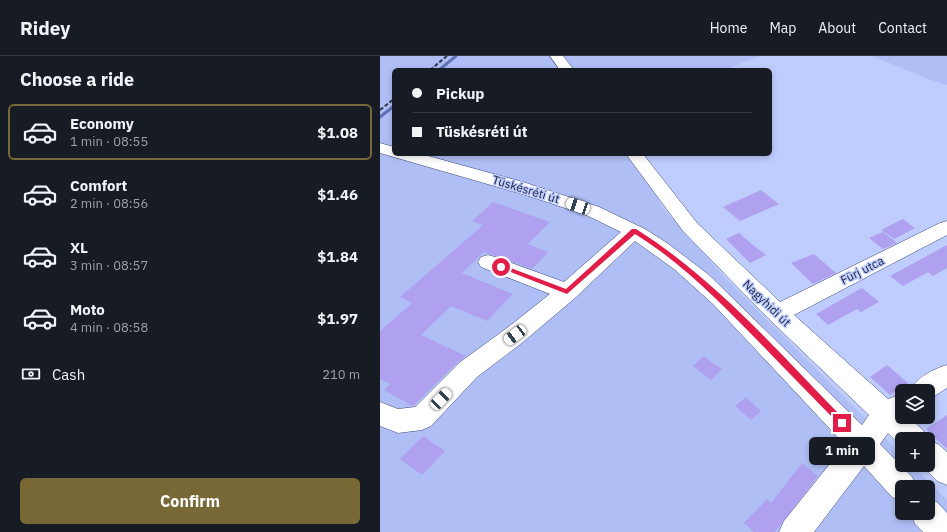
<!DOCTYPE html>
<html lang="en">
<head>
<meta charset="utf-8">
<style>
	:root { --surface:#171b24; --page:#20242c; --text:#f1f3f6; --muted:#9ea1a6; --line:#363941; --accent:#776835 }
	body { margin:0; font-family:"IBM Plex Sans",sans-serif; background:var(--page); color:var(--text); height:100vh; display:flex; flex-direction:column; font-size:15px; white-space:nowrap }
	* { box-sizing:border-box; margin:0 }
	p { font-size:13px; color:var(--muted) }
	.icon { flex:none; width:22px; height:22px; fill:none; stroke:currentColor; stroke-width:2; stroke-linecap:round; stroke-linejoin:round }
	.map { position:relative; flex:1; overflow:hidden }
	.sheet { display:flex; flex-direction:column; background:var(--surface); width:380px }
	.sheet>* { flex:none }
	.guide { position:absolute; left:12px; top:12px; width:380px; height:88px; border-radius:6px; box-shadow:0 2px 6px #0003; display:grid; align-content:center; height:88px; padding:0 20px; background:var(--surface) }
	.fabs { position:absolute; left:515px; top:328px; display:grid; gap:8px }
	.fabs a { display:grid; place-items:center; width:40px; height:40px; border-radius:6px; background:var(--surface); box-shadow:0 2px 6px #0003; font-size:20px }
	.end { position:absolute; width:18px; height:18px; margin:-9px; border:5px solid #e11d48; background:#fff; box-shadow:0 0 0 2px #fff }
	.from { border-radius:50% }
	.bubble { position:absolute; height:28px; border-radius:6px; background:var(--surface); box-shadow:0 2px 6px #0003; font-size:13px; font-weight:700; line-height:28px; text-align:center }
	.car { position:absolute; width:12px; height:24px; margin:-12px -6px; border-radius:5px; box-shadow:0 0 3px 1px #0007; background:linear-gradient(#fff 24%,#345 0 40%,#fff 0 76%,#345 0 86%,#fff 0) }
	.guide b { display:flex; align-items:center; gap:14px; height:38px; font-size:15px }
	.guide b+b { border-top:1px solid var(--line) }
	.guide i { width:10px; height:10px; background:var(--text) }
	ul { padding:0; list-style:none }
	li { display:flex; align-items:center; gap:12px; height:56px; margin:0 8px 6px; padding:0 12px; border:2px solid transparent; border-radius:6px }
	li div { flex:1 }
	li b { display:block; font-size:15px }
	li em { font-style:normal; font-weight:700 }
	li.current { border-color:var(--accent) }
	li>.icon { width:36px; height:36px; stroke-width:1.5 }
	h2 { padding:0 20px; font-size:18px; line-height:48px }
	.pay { display:flex; align-items:center; gap:10px; height:44px; padding:0 20px; font-size:15px }
	.pay p { margin-inline-start:auto }
	.primary-button { display:flex; gap:8px; margin-top:auto; padding:8px 20px }
	.primary-button a { flex:1; height:46px; border-radius:6px; background:var(--accent); color:#fff; font-size:16px; font-weight:700; line-height:46px; text-align:center }
	header { display:flex; align-items:center; gap:24px; box-sizing:border-box; height:56px; padding:0 20px; background:var(--surface); border-bottom:1px solid var(--line) }
	header strong { font-size:19px }
	nav { display:flex; gap:22px; margin-inline-start:auto; font-size:14px }
	main { display:flex; flex:1; min-height:0 }
	.map>svg:first-child { display:block }
	.built { fill:#afbff5; fill-rule:evenodd }
	.lines { fill:none; stroke-linecap:round; stroke-linejoin:round }
	.stream { stroke:#6071b8; stroke-width:3 }
	.building { fill:#afa1ef }
	.minor-casing { stroke:#3b477c; stroke-width:1 }
	.minor { fill:#fff; fill-rule:evenodd }
	.rail { stroke:#2e3550; stroke-width:2; stroke-dasharray:4 2; stroke-linecap:butt }
	.route { fill:#e11d48 }
	.labels { text-anchor:middle; dominant-baseline:central; stroke-width:3; stroke-linejoin:round; paint-order:stroke }
	.street-label { font-size:12px; fill:#1d233b; stroke:#beccfe }
</style>
</head>
<body>
<header>
<strong>Ridey</strong>
<nav><a>Home</a><a>Map</a><a>About</a><a>Contact</a></nav>
</header>
<main>
<section class="sheet">
<h2>Choose a ride</h2>
<ul>
<li class="current"><svg class="icon" aria-label="car" viewBox="0 0 24 24"><path d="M5 17H2v-5l4-1 3-4h7l3 4 3 1v5h-3M9 17h6M6 11h13"/><circle cx="7" cy="17" r="2"/><circle cx="17" cy="17" r="2"/></svg><div><b>Economy</b><p>1 min · 08:55</p></div><em>$1.08</em></li>
<li><svg class="icon" aria-label="car" viewBox="0 0 24 24"><path d="M5 17H2v-5l4-1 3-4h7l3 4 3 1v5h-3M9 17h6M6 11h13"/><circle cx="7" cy="17" r="2"/><circle cx="17" cy="17" r="2"/></svg><div><b>Comfort</b><p>2 min · 08:56</p></div><em>$1.46</em></li>
<li><svg class="icon" aria-label="car" viewBox="0 0 24 24"><path d="M5 17H2v-5l4-1 3-4h7l3 4 3 1v5h-3M9 17h6M6 11h13"/><circle cx="7" cy="17" r="2"/><circle cx="17" cy="17" r="2"/></svg><div><b>XL</b><p>3 min · 08:57</p></div><em>$1.84</em></li>
<li><svg class="icon" aria-label="car" viewBox="0 0 24 24"><path d="M5 17H2v-5l4-1 3-4h7l3 4 3 1v5h-3M9 17h6M6 11h13"/><circle cx="7" cy="17" r="2"/><circle cx="17" cy="17" r="2"/></svg><div><b>Moto</b><p>4 min · 08:58</p></div><em>$1.97</em></li>
</ul>
<div class="pay"><svg class="icon" aria-label="cash" viewBox="0 0 24 24"><path d="M3 7h18v10H3z"/><circle cx="12" cy="12" r="2"/></svg>Cash<p>210 m</p></div>
<div class="primary-button"><a>Confirm</a></div>
</section>
<div class="map">
<svg width="567" height="476" viewBox="0 0 567 476">
	<rect width="100%" height="100%" fill="#beccfe"/>
	<g class="built">
		<path d="M 0,0 L 380,0 L 344,14 L 14,14 L 14,98 L 256,98 L 282,151 L 349,226 L 522,399 L 522,409 L 532,409 L 567,444 L 567,476 L 0,476 ZM 522,431 L 548,431 L 548,457 L 522,457 Z"/>
		<polygon points="492,0 567,0 567,29 551,24"/>
	</g>
	<g class="lines">
		<g class="stream">
			<polyline points="59,14 76,0"/>
			<polyline points="0,61 14,50"/>
		</g>
	</g>
	<g class="building">
		<polygon points="381,134 399,148 360,165 343,151"/>
		<polygon points="113,146 170,166 148,188 168,196 152,213 104,196 82,217 133,238 107,265 71,250 41,279 86,300 78,306 33,350 4,334 10,328 0,323 0,275 32,247 20,241 103,169 92,165"/>
		<polygon points="523,163 535,172 514,183 501,174"/>
		<polygon points="503,176 517,187 503,193 489,182"/>
		<polygon points="359,177 373,189 386,199 370,207 346,183"/>
		<polygon points="567,189 567,212 553,220 548,216 523,230 510,220"/>
		<polygon points="434,198 456,217 433,228 411,207"/>
		<polygon points="482,232 499,246 481,256 477,253 448,269 436,258"/>
		<polygon points="323,300 342,313 331,324 313,310"/>
		<polygon points="507,309 528,327 510,339 490,321"/>
		<polygon points="366,341 381,355 371,364 355,350"/>
		<polygon points="567,359 567,393 546,373"/>
		<polygon points="43,380 65,395 42,419 20,403"/>
		<polygon points="422,407 438,420 395,476 374,476 364,467 387,443 391,447"/>
	</g>
	<g class="lines">
		<g class="minor-casing">
			<g id="minor">
				<polygon points="170,0 183,0 194,14 180,14"/>
				<polygon points="0,87 14,91 14,98 41,98 143,126 219,151 265,173 287,187 329,219 482,369 489,359 389,263 303,175 246,98 263,98 317,167 400,246 560,167 567,165 567,179 414,259 508,343 522,338 522,361 528,361 543,374 547,383 522,383 522,391 508,377 500,388 532,421 537,431 522,431 522,445 512,441 484,410 434,476 399,476 404,465 465,389 333,248 294,213 255,185 195,242 143,286 97,321 51,370 42,374 18,377 0,370 0,346 18,353 35,351 79,307 127,272 170,238 101,211 98,206 101,201 108,199 115,201 184,226 241,176 206,159 149,140 0,97"/>
				<path d="M 567,309 L 567,332 L 548,344 L 548,335 L 530,335 C 536,322 553,313 567,309 Z"/>
				<polygon points="548,384 558,388 567,396 567,429 557,425 541,409 548,409"/>
				<polygon points="548,443 557,446 567,457 567,476 543,476 535,468 531,457 548,457"/>
			</g>
		</g>
		<use href="#minor" class="minor"/>
		<g class="rail">
			<polyline points="50,14 67,0"/>
			<polyline points="0,54 14,43"/>
		</g>
	</g>
	<path class="route" d="M 252,173 L 256,173 C 336,223 400,298 465,364 L 465,369 L 460,369 C 433,342 406,314 379,286 C 340,246 302,207 255,178 L 187,238 L 118,211 L 121,209 L 123,209 L 186,233 Z"/>
	<g class="labels">
		<g class="street-label">
			<text transform="translate(146 133) rotate(17)">Tüskésréti út</text>
			<text transform="translate(482 214) rotate(-27)">Fürj utca</text>
			<text transform="translate(387 247) rotate(44)">Nagyhidi út</text>
		</g>
	</g>
</svg>
<div class="fabs">
<a><svg class="icon" aria-label="layers" viewBox="0 0 24 24"><path d="M12 4l9 5-9 5-9-5zM3 14l9 5 9-5"/></svg></a>
<a>+</a>
<a>−</a>
</div>
<i class="end from" style="left:121px;top:211px"></i>
<i class="end" style="left:462px;top:367px"></i>
<div class="bubble" style="left:429px;top:381px;width:66px">1 min</div>
<i class="car" style="left:198px;top:150px;rotate:289deg"></i>
<i class="car" style="left:135px;top:279px;rotate:233deg"></i>
<i class="car" style="left:61px;top:343px;rotate:44deg"></i>
<div class="guide">
<b><i class="from"></i>Pickup</b>
<b><i></i>Tüskésréti út</b>
</div>
</div>
</main>
</body>
</html>
